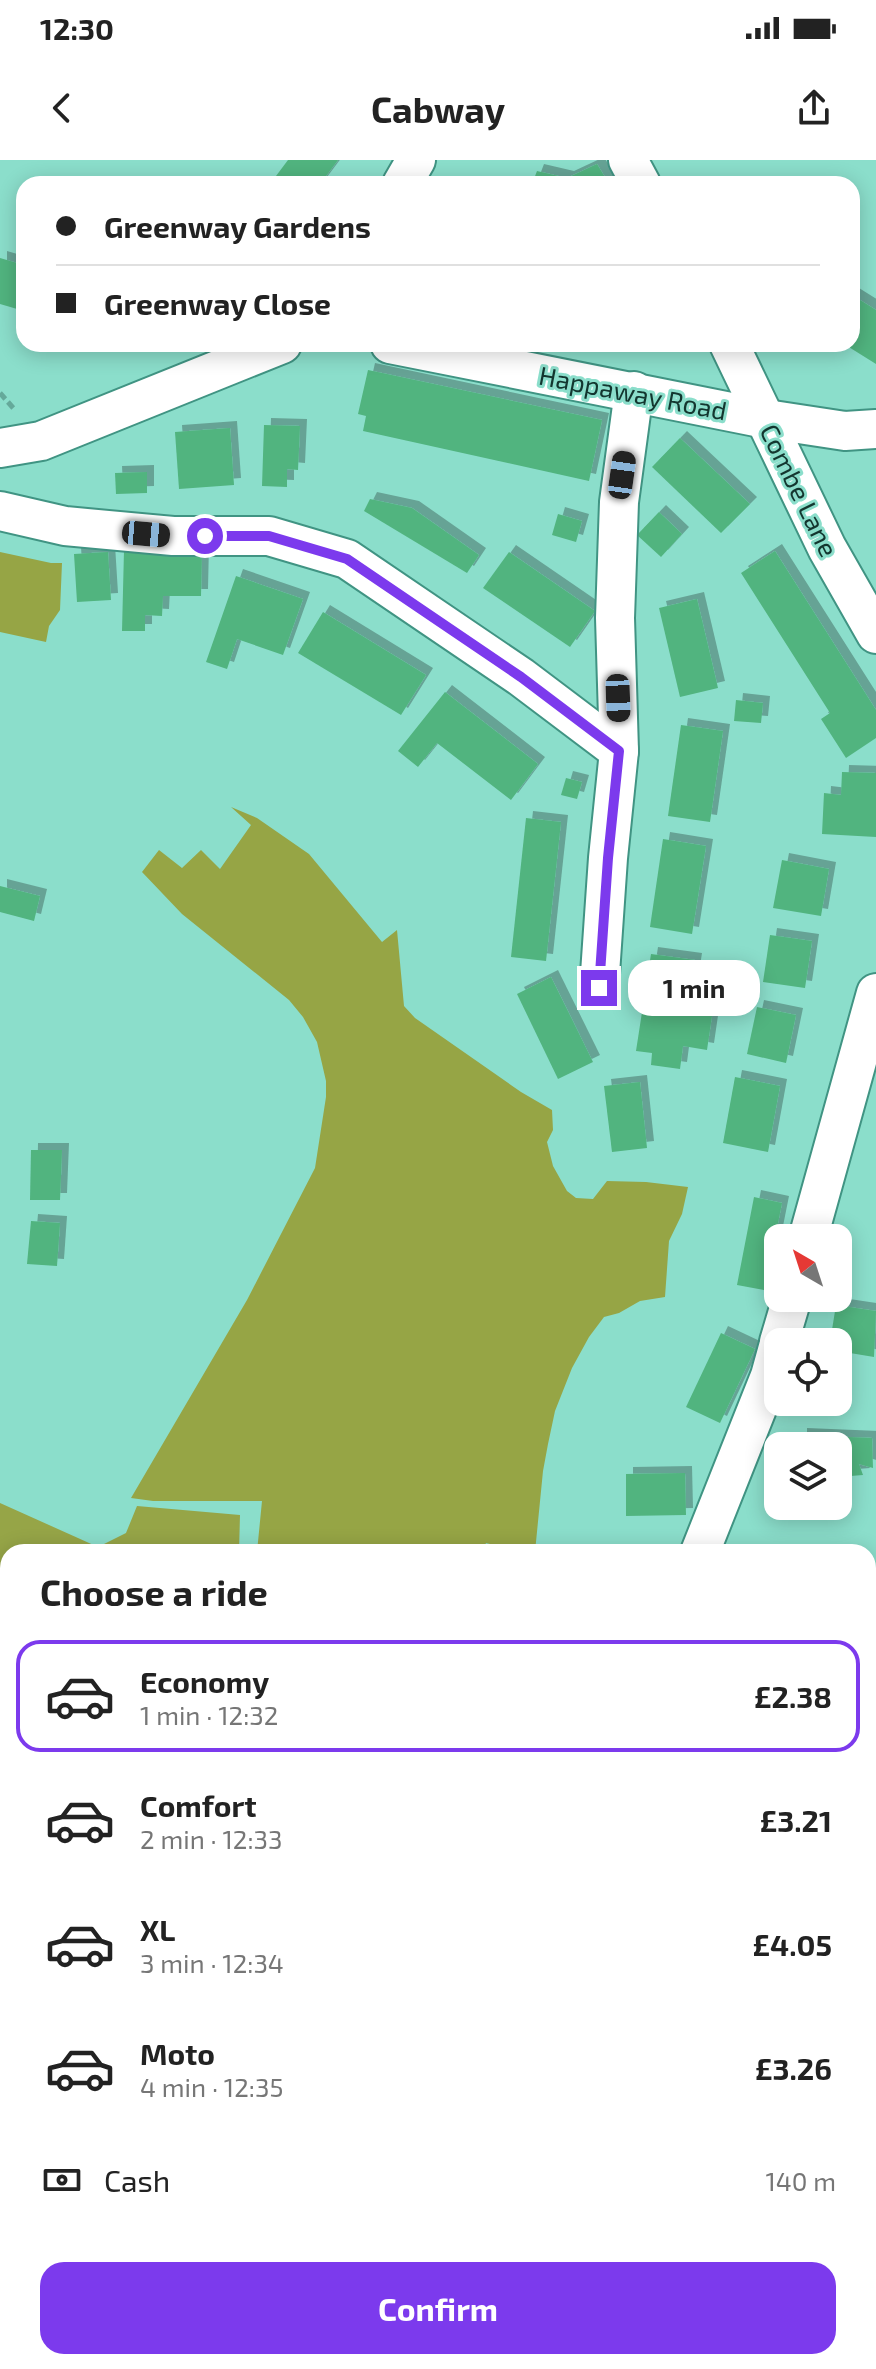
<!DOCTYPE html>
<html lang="en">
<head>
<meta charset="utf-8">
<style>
	:root { --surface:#fff; --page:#f6f6f6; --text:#222; --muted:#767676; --line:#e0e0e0; --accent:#7c3aed }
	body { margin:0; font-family:"Exo 2",sans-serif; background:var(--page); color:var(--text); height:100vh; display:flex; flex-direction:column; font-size:30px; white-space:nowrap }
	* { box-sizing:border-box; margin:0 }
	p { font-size:26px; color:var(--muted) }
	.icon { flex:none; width:44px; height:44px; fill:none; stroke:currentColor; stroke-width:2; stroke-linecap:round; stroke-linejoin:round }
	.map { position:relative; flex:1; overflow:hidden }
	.drawer { position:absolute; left:0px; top:1384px; width:876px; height:826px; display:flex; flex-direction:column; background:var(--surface); border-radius:24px 24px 0 0; box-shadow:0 4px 20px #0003 }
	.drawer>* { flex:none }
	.guide { position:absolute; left:16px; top:16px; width:844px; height:176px; border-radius:24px; box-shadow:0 4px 20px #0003; display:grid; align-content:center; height:176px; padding:0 40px; background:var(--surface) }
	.needle { width:52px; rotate:321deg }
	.controls { position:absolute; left:764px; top:1064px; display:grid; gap:16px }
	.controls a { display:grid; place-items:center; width:88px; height:88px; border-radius:16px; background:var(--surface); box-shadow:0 4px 20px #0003; font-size:40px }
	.end { position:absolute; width:36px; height:36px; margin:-18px; border:10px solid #7c3aed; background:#fff; box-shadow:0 0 0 4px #fff }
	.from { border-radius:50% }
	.bubble { position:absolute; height:56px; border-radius:24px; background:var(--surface); box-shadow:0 4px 20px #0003; font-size:26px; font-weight:700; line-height:56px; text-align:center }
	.car { position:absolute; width:24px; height:48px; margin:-24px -12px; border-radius:10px; box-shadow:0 0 6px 2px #0007; background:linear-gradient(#222 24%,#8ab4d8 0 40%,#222 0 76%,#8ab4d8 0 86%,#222 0) }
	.guide b { display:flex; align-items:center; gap:28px; height:76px; font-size:30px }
	.guide b+b { border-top:2px solid var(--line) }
	.guide i { width:20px; height:20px; background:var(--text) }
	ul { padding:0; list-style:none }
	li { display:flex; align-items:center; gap:24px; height:112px; margin:0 16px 12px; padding:0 24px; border:4px solid transparent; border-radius:24px }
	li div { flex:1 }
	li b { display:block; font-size:30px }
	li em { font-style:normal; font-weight:700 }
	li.selected { border-color:var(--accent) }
	li>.icon { width:72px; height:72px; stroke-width:1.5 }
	h2 { padding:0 40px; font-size:36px; line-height:96px }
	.pay { display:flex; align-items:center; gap:20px; height:88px; padding:0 40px; font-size:30px }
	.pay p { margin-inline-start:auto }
	.primary-button { display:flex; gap:16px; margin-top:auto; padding:16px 40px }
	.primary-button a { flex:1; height:92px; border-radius:24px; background:var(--accent); color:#fff; font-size:32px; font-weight:700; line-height:92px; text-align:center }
	.status { display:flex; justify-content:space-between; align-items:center; height:56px; padding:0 40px; background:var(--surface); direction:ltr }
	.status svg { height:22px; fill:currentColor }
	header { display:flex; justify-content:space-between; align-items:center; height:104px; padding:0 40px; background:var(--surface); font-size:36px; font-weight:700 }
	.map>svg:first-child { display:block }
	.green { fill:#96a547 }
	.forest { fill:#96a545 }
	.building { fill:#51b47f; filter:url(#shadow) }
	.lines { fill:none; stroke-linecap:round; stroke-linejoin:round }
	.minor-casing { stroke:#409483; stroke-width:42 }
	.path { stroke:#65a99a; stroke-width:5; stroke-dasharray:8 4; stroke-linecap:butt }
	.minor { stroke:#fff; stroke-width:38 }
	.route { stroke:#7c3aed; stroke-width:10 }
	.labels { text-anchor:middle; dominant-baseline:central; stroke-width:6; stroke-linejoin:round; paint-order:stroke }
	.street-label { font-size:26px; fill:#13362f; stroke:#8bdecb }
</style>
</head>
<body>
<div class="status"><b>12:30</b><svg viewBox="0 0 49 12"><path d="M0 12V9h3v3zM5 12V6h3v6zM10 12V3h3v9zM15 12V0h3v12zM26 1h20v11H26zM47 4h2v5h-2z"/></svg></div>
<header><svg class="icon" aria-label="back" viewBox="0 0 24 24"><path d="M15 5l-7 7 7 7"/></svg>Cabway<svg class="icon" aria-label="share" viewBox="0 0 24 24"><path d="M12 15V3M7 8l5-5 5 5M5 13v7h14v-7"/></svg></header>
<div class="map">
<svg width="876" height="2209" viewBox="0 0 876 2209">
	<defs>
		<filter id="shadow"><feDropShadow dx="7" dy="-7" stdDeviation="0" flood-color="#0004"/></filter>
	</defs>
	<rect width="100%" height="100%" fill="#8bdecb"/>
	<polygon class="green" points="0,1343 98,1387 126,1373 137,1346 240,1355 239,1392 8,1392 8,2202 204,2202 203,2209 0,2209"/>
	<g class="forest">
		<polygon points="0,392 51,403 62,403 60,450 49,466 46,482 0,472"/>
		<polygon points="231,647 257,658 309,694 382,782 397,770 404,846 415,858 521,932 552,950 553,970 547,982 553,1006 567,1031 576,1038 593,1039 607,1021 646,1022 688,1027 682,1054 669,1081 665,1137 640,1141 619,1153 604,1157 589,1177 572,1208 555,1251 548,1284 543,1311 535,1392 522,1392 486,1383 482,1392 257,1392 262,1341 153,1341 131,1338 247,1140 315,1008 326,937 326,921 317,882 303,857 289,840 182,754 142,712 159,690 182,708 201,690 220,709 251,665"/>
		<polygon points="525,2202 640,2202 642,2209 527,2209"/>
	</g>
	<g class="building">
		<polygon points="288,0 338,0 320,24 270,24"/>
		<polygon points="597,4 609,24 532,24 537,11 567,18"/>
		<polygon points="0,98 24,105 24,151 0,144"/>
		<polygon points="852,135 876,150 876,204 844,184 852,184"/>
		<polygon points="368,210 602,260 589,321 363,271 366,256 358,254"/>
		<polygon points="264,265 300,266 298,310 287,309 287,327 262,326"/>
		<polygon points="230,268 234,325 179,329 175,272"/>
		<polygon points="680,278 750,344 721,373 652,307"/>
		<polygon points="147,312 147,333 116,334 115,313"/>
		<polygon points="370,339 412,348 479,395 467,413 364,351"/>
		<polygon points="659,352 682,374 661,397 637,375"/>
		<polygon points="558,354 582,361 576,382 552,375"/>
		<polygon points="124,390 202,391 201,436 163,436 162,456 145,455 145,471 122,471"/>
		<polygon points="775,391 876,550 876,578 846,598 821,559 830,553 741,413"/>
		<polygon points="108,392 111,440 77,442 74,394"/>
		<polygon points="509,392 595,451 570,487 483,428"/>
		<polygon points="236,416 303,439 283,495 237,479 227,509 206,502"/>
		<polygon points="697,439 718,528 680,537 659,448"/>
		<polygon points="323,452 426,515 401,555 298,493"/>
		<polygon points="445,532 538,604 511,640 437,583 418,607 398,591"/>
		<polygon points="736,540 763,543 761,563 734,561"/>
		<polygon points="681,565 723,571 710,662 668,656"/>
		<polygon points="842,612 876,613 876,677 822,674 824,633 841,635"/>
		<polygon points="566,618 582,622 577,639 561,635"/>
		<polygon points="526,658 561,662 546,801 511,797"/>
		<polygon points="663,679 706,686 692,774 650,767"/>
		<polygon points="782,700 829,709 821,756 773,748"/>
		<polygon points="0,726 40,736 34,761 0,752"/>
		<polygon points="770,775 812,781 805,828 763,822"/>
		<polygon points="651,794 695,800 688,845 713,849 707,890 683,886 680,909 651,905 652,893 636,891"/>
		<polygon points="551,817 593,902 558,919 517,834"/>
		<polygon points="757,847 796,855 786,903 747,894"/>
		<polygon points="735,917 780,926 768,992 723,983"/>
		<polygon points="640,922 647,988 612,992 604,926"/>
		<polygon points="31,990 62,990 60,1040 30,1040"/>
		<polygon points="754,1037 782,1043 774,1083 778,1083 778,1118 775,1132 737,1125"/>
		<polygon points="31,1061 60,1063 57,1106 27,1104"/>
		<polygon points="836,1145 876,1151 874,1197 838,1191 838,1182 830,1182"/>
		<polygon points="721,1173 755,1189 720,1263 686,1247"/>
		<polygon points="800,1275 872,1278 873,1308 859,1304 863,1315 838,1317 838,1286 800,1286"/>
		<polygon points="685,1313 686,1355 626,1356 626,1314"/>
		<polygon points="868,1436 876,1437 876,1476 868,1476"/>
		<polygon points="876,1534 876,1594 868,1595 868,1535"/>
		<polygon points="873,1963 876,1970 876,2028 868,2031 868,1965"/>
		<polygon points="280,2202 318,2202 317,2209 279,2209"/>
		<polygon points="429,2202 468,2202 467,2209 428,2209"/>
		<polygon points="750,2202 789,2202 791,2208 752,2209"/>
	</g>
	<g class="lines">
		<g class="minor-casing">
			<g id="minor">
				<polyline points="628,0 641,24"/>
				<polyline points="402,24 416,0"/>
				<polyline points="390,184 766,259 845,271 876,269"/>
				<polyline points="729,184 827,388 876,474"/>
				<polyline points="0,288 41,281 282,184"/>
				<polyline points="0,351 65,366 173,376 269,376 347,399 521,517 619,591"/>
				<polyline points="599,828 608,698 619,591 615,458 619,342 634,231"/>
				<polyline points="808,1078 876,833"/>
				<polyline points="779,1182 792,1138"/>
				<polyline points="700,1392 770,1216 778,1187"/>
				<polyline points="868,1820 876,1840"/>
				<polyline points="859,2202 876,2209"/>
				<polyline points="373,2209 374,2202"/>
			</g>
		</g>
		<polyline class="path" points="0,233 15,250"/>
		<use href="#minor" class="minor"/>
	</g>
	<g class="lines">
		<polyline class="route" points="205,376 269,376 347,399 521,517 619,591 608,698 599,828"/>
	</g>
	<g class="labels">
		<g class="street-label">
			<text transform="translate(633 232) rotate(11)">Happaway Road</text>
			<text transform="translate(800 330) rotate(64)">Combe Lane</text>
		</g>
	</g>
</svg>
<div class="controls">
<a><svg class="needle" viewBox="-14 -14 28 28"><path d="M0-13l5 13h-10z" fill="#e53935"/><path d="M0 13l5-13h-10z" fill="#767676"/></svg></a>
<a><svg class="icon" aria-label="locate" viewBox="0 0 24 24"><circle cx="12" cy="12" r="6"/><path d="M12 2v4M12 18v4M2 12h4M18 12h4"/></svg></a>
<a><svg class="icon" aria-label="layers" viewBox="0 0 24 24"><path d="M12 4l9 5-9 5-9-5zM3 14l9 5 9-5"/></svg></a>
</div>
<i class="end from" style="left:205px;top:376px"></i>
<i class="end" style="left:599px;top:828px"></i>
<div class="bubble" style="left:628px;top:800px;width:132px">1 min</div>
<i class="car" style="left:622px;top:315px;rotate:8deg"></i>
<i class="car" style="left:146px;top:374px;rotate:95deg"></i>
<i class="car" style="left:618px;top:538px;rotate:178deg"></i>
<div class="guide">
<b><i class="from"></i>Greenway Gardens</b>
<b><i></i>Greenway Close</b>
</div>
<section class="drawer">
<h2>Choose a ride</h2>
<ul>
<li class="selected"><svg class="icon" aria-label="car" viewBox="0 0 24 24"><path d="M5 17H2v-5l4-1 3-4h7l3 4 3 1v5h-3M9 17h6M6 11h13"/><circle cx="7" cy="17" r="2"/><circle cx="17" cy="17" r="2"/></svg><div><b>Economy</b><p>1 min · 12:32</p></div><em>£2.38</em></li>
<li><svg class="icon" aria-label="car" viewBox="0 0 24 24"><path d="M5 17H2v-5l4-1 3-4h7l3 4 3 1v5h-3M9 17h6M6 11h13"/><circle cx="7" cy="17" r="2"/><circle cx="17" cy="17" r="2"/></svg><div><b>Comfort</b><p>2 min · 12:33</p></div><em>£3.21</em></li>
<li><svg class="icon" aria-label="car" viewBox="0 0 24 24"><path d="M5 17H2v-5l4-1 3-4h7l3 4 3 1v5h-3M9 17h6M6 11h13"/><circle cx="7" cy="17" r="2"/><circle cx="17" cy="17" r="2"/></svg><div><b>XL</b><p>3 min · 12:34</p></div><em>£4.05</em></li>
<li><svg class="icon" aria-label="car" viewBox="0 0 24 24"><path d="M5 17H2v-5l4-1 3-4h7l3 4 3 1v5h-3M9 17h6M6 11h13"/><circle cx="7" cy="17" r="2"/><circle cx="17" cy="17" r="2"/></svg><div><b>Moto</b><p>4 min · 12:35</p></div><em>£3.26</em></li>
</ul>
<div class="pay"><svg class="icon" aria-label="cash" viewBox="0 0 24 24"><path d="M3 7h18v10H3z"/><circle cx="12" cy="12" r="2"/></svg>Cash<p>140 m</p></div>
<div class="primary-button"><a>Confirm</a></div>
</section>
</div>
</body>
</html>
